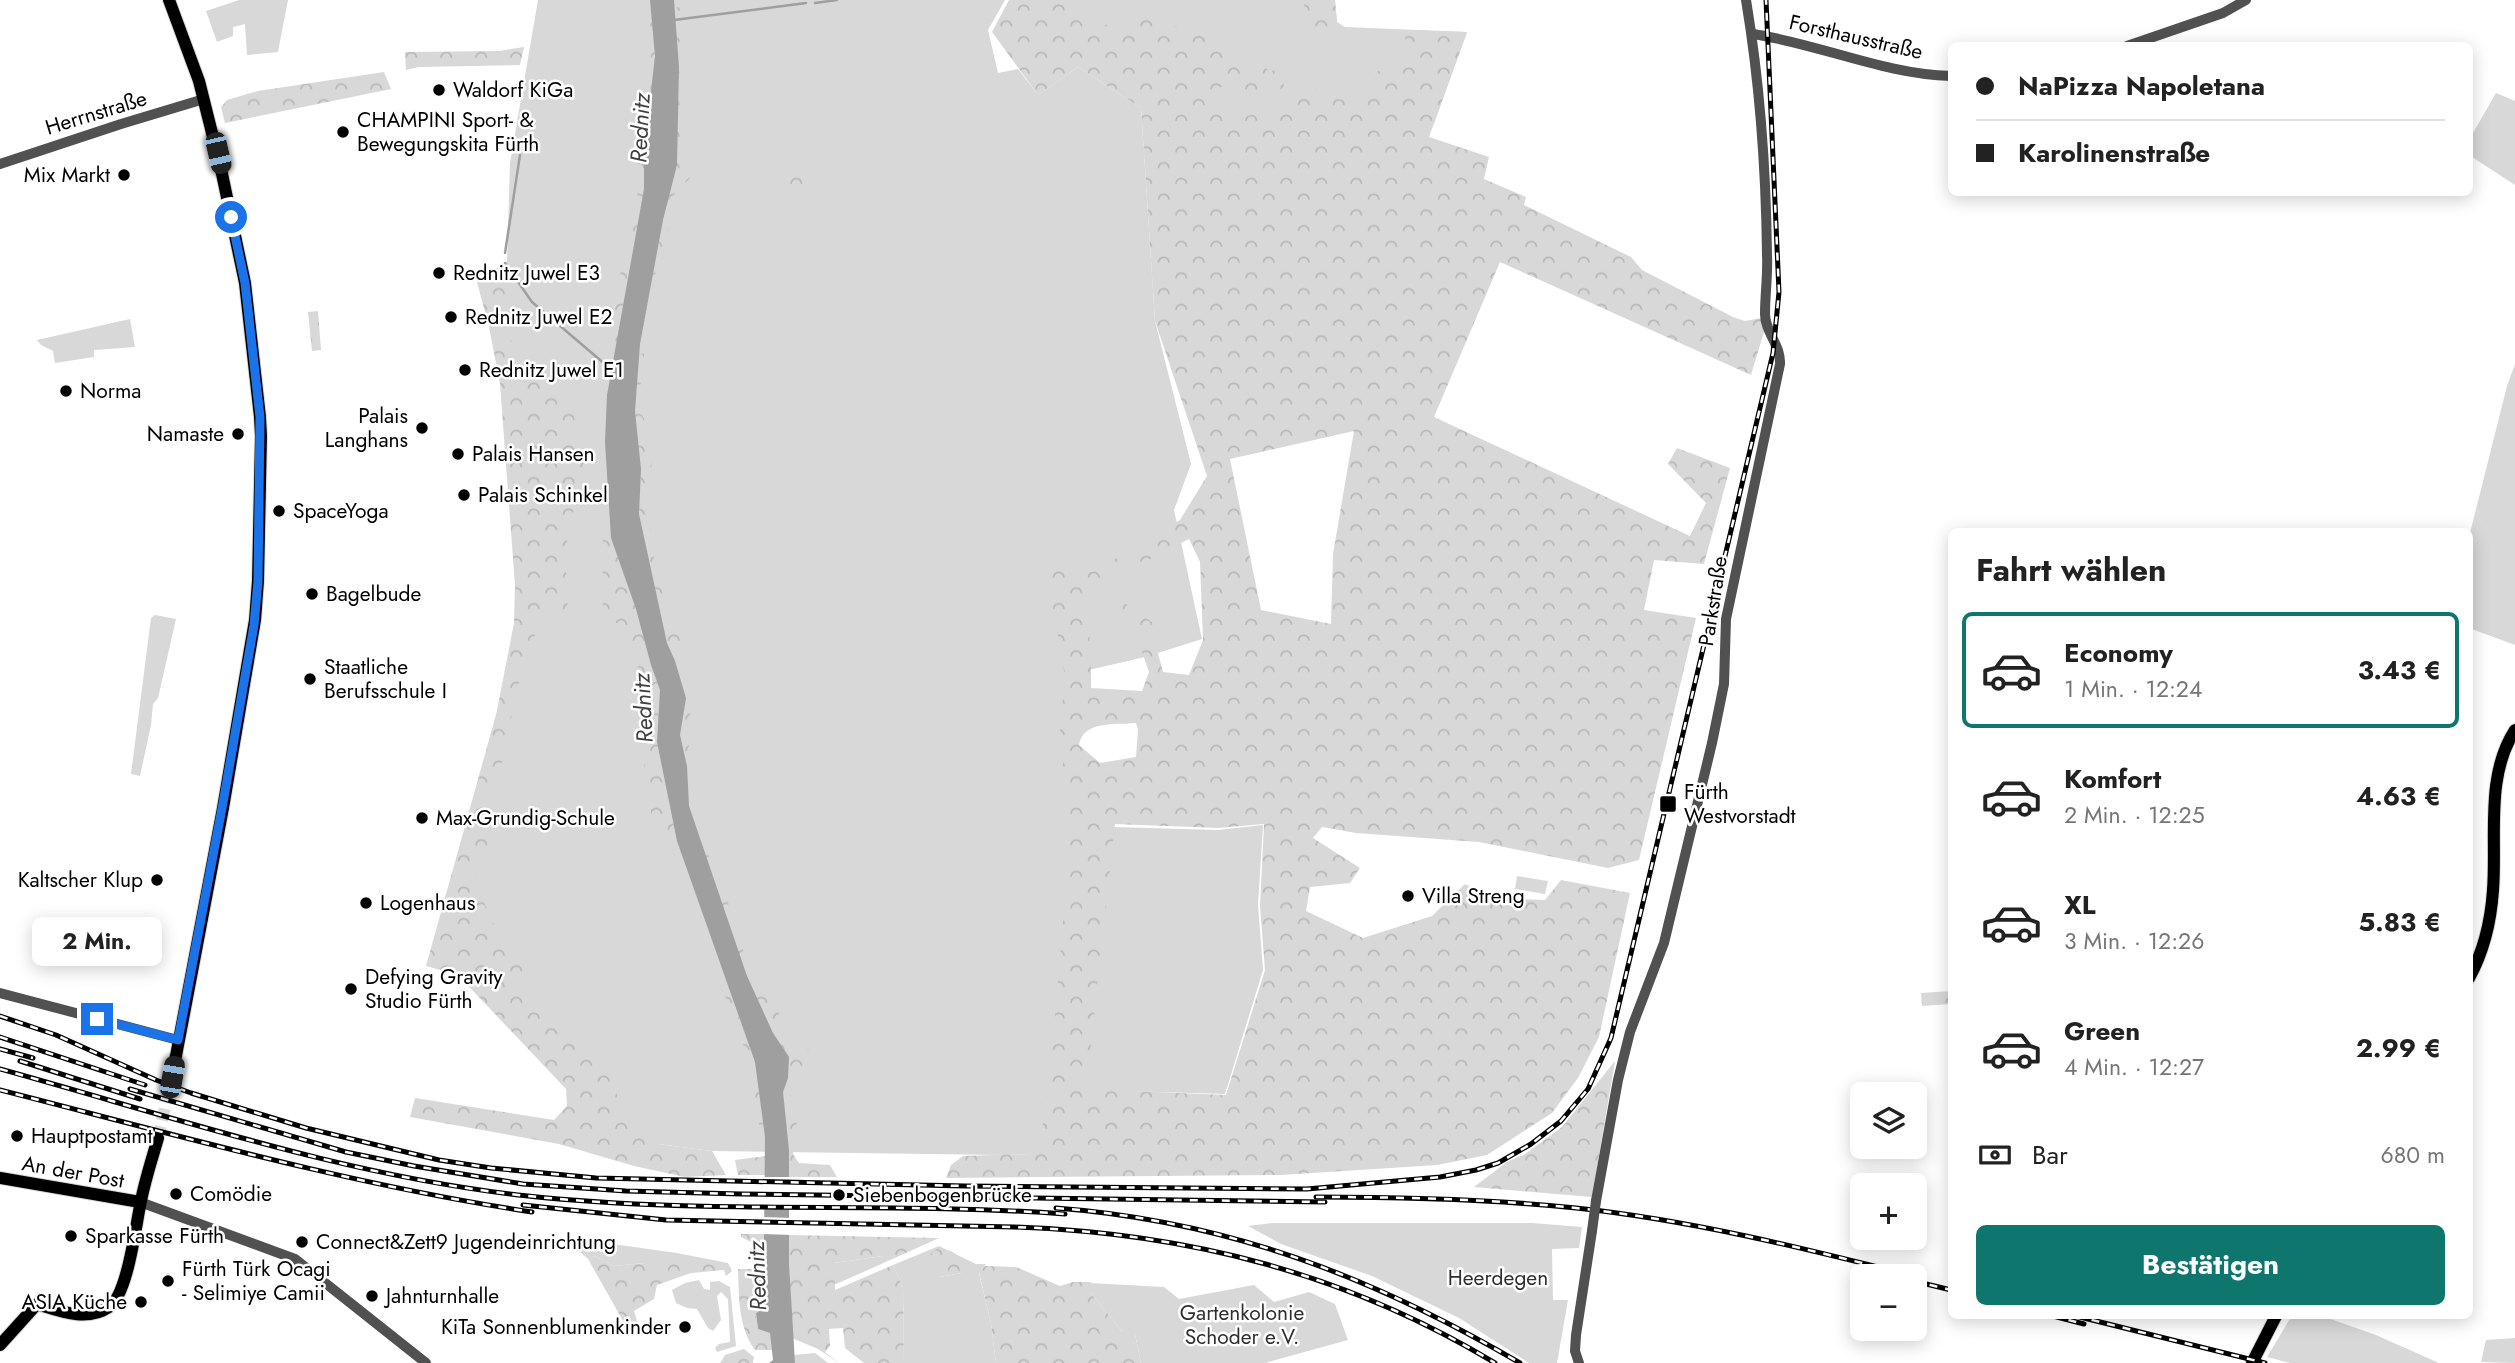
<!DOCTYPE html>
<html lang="de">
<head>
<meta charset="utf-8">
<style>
	:root { --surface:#fff; --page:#f6f6f6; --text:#222; --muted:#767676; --line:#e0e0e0; --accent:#0f766e }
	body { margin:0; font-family:Jost,sans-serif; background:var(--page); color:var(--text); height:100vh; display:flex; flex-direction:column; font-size:26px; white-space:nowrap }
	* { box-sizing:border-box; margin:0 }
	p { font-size:23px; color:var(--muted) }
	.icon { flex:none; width:38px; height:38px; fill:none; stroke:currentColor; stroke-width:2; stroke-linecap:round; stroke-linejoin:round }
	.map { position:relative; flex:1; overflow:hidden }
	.sheet { position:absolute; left:1948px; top:528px; width:525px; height:791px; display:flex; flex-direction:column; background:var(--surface); border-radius:10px; box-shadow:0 4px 18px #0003 }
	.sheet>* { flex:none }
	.hud { position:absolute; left:1948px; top:42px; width:525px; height:154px; border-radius:10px; box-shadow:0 4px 18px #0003; display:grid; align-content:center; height:154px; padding:0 28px; background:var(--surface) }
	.controls { position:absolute; left:1850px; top:1082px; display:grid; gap:14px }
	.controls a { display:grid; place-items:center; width:77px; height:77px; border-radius:10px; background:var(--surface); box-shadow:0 4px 18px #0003; font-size:35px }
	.end { position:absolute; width:32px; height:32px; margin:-16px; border:9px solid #1a73e8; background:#fff; box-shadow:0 0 0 4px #fff }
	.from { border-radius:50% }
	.bubble { position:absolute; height:49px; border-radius:10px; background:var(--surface); box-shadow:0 4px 18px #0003; font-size:23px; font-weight:700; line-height:49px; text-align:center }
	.car { position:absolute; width:21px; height:42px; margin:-21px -10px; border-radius:9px; box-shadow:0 0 5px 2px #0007; background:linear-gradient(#222 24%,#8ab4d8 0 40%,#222 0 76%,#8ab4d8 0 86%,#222 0) }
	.hud b { display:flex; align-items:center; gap:24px; height:66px; font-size:26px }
	.hud b+b { border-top:2px solid var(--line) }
	.hud i { width:18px; height:18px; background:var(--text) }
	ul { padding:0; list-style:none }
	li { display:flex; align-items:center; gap:21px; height:116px; margin:0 14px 10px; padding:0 14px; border:4px solid transparent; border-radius:10px }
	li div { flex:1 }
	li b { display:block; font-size:26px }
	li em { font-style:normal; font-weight:700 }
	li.active { border-color:var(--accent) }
	li>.icon { width:63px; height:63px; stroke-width:1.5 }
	h2 { padding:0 28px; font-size:32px; line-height:84px }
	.pay { display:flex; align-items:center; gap:18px; height:77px; padding:0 28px; font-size:26px }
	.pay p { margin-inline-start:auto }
	.button { display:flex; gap:14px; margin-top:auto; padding:14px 28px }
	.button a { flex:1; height:80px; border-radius:10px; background:var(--accent); color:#fff; font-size:28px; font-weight:700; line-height:80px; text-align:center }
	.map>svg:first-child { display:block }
	.green { fill:#d8d8d8; fill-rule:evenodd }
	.forest { fill:url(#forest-crowns); fill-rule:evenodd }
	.water { fill:#9f9f9f }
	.pier { fill:#fff }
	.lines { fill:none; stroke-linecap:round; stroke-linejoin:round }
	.stream { stroke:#9f9f9f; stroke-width:2.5 }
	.major-tunnel { stroke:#d9d9d9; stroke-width:12; stroke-dasharray:12 6; stroke-linecap:butt }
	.major-casing { stroke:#dbdbdb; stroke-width:14 }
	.minor { stroke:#515151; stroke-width:10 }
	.major { stroke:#000; stroke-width:12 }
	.rail-casing { stroke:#000; stroke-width:5 }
	.rail { stroke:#fff; stroke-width:2.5; stroke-dasharray:8; stroke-linecap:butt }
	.minor-bridge { stroke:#515151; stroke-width:10 }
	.route { stroke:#1a73e8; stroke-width:9 }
	.poi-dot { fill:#000; stroke:#fff; stroke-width:2.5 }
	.labels { text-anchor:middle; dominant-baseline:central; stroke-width:5; stroke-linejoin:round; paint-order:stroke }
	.street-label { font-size:21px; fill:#000; stroke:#fff }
	.poi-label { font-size:21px; fill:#000; stroke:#fff; text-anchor:start }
	.park-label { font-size:21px; fill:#2f2f2f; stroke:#fff }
	.water-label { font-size:23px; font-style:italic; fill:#404040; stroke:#fff }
</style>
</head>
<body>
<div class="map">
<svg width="2515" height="1363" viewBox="0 0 2515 1363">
	<defs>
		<pattern id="forest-crowns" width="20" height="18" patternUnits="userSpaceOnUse" patternTransform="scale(1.75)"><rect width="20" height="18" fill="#d8d8d8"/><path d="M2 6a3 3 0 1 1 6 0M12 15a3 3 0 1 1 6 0" fill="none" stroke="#b8b8b8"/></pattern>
	</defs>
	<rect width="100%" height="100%" fill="#fff"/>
	<g class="green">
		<polygon points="239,0 288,0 278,52 247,55 245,24 233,27 233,36 217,42 206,11"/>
		<polygon points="538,0 1005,0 988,30 998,73 1018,69 1038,95 1078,67 1141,108 1155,321 1191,464 1174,510 1202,639 1145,657 1071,674 1079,826 1218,830 1263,825 1258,905 1263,970 1225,1094 1058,1089 1053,1134 1029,1154 1003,1155 712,1151 658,1144 607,1130 465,902 497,711 516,617 517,585 502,383 492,328 478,281 507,262 510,163"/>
		<polygon points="1018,0 1335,0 1337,22 1345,27 1467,32 1435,121 1381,233 1145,106"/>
		<polygon points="2496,93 2515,101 2515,185 2469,155 2469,140"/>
		<polygon points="130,319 135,347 94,350 94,357 55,363 53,351 41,345 37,340"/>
		<polygon points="2515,364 2515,645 2469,628 2469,537 2507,386"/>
		<polygon points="155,615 176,619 158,698 153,704 151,725 140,776 131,774 151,618"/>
		<polygon points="1517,876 1548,881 1545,894 1515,889"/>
		<polygon points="1273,1223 1532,1223 1582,1227 1579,1248 1552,1249 1553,1300 1568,1300 1557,1363 1529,1363 1459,1318 1372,1276 1281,1244 1248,1226"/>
		<polygon points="598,1242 677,1253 728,1263 645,1263 613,1266 595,1256 588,1259 579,1251 586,1245"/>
		<path d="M 939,1246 L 976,1264 L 986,1264 L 979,1273 L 991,1324 L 996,1363 L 904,1363 L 903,1288 L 893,1265 ZM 924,1259 L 962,1273 L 939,1277 Z"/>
		<polygon points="884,1256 888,1261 834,1285 834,1263"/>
		<polygon points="699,1280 704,1289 710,1290 710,1282 719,1281 730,1287 736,1346 717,1352 715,1348 719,1344 730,1342 728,1299 721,1292 717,1296 721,1320 713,1331 708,1328 697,1309 687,1308 676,1303 672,1290 685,1283"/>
		<polygon points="1071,1282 1164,1287 1179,1299 1254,1285 1274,1302 1309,1292 1335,1304 1348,1340 1265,1363 1141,1363 1135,1334 1124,1334 1090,1292"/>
		<polygon points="2322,1316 2376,1335 2439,1363 2290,1363 2267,1357 2291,1317"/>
		<polygon points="2515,1338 2515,1363 2481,1362 2486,1340"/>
		<polygon points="815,1353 828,1363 795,1363 794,1355"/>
	</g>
	<g class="forest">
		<polygon points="646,0 650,0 655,56 647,128 644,127 644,94 648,83 651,58"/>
		<path d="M 1009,0 L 1087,0 L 1077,11 L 1118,30 L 1154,10 L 1173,25 L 1213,40 L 1227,58 L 1282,73 L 1284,87 L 1268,98 L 1232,87 L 1218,87 L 1235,118 L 1272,111 L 1310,86 C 1336,100 1339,105 1366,91 L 1369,73 L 1398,67 L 1407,58 L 1404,30 L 1467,32 L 1429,137 L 1489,157 L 1484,179 L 1526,197 L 1524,205 L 1631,257 L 1642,270 L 1733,317 L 1745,321 L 1761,318 L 1764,332 L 1751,375 L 1500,262 L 1434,417 L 1690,536 L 1706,503 L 1668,464 L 1677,448 L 1730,468 L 1704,564 L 1654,560 L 1644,610 L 1696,618 L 1639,860 L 1608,868 L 1479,842 L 1356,833 L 1322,827 L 1313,838 L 1360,868 L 1350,883 L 1310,887 L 1306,911 L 1363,938 L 1432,916 L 1465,884 L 1490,898 L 1545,900 L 1561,880 L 1630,893 L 1599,1037 L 1578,1078 L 1552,1113 L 1487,1155 L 1437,1165 L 1281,1175 L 946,1178 L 951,1165 L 963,1156 L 1029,1154 L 1040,1143 L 1049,1085 L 1070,842 L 1058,707 L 1068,693 L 1045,564 L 1054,568 L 1065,564 L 1093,572 L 1180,520 L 1207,476 L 1155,321 L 1141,108 L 1078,67 L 1038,95 L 992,32 ZM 1354,431 L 1333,554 L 1331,624 L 1261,610 L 1230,459 ZM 1189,539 L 1200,562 L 1203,640 L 1189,675 L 1163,672 L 1158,653 L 1156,625 L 1123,602 L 1115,617 L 1144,632 L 1141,649 L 1149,672 L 1142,691 L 1091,688 L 1091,653 L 1086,601 L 1097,587 ZM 1136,723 L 1138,730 L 1136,757 L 1100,763 L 1079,745 C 1083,720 1116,725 1136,723 ZM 1115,824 L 1218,828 L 1264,824 L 1260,906 L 1265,970 L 1226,1095 L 1086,1089 Z"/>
		<polygon points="1302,0 1335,0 1337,23 1345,28 1319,43"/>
		<path d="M 675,7 L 683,8 C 683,21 678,40 683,51 C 678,60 679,88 684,97 C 684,99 691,104 692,105 L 683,116 L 682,158 L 691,164 L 692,176 L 674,195 C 674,220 663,242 657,267 C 653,283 655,289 647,305 L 663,220 L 677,165 Z"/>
		<polygon points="524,47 520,65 419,67 406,70 405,52 499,51"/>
		<polygon points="384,72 391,89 225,123 221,107 227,100 258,91"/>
		<polygon points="644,152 644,189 614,357 606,350 615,330 610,318 616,282 627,259 628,221 637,197 637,155"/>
		<polygon points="794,170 812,181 810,189 798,191 787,186 783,175"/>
		<path d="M 506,261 L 526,287 L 519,298 L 506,296 L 496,314 C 509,350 544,372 571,397 L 575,422 L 586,453 L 565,551 L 568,615 L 543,620 L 528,648 L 517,689 L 499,778 L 487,810 L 487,845 L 474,879 L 493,923 L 504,928 L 525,970 L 521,986 L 538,1008 L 551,1011 L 612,1081 L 625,1116 L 658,1144 L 712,1151 L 726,1175 L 685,1177 L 634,1166 L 559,1144 L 410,1117 L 415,1098 L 554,1120 L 567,1106 L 566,1089 L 458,975 L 426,966 L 497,711 L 514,623 L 515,585 L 500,384 L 489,327 L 477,282 Z"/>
		<polygon points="318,311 321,350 312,351 308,312"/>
		<polygon points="639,353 644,354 639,397 642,415 648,426 653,448 646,520 652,533 655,579 662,585 666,608 676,620 682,647 675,661 667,643 639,514 641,469 635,411"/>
		<polygon points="610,527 611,538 636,609 651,665 660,690 657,742 677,841 670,842 652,819 644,770 645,744 639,709 638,664 621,626 603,614 602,579 605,554 602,537"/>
		<polygon points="686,708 689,708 691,719 688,730 691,739 686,755 680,735"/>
		<polygon points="700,842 704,843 717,878 726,892 729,907 742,942 744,959 766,998 777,1008 788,1041 807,1043 810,1059 793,1082 789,1103 797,1120 793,1154 799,1163 830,1165 837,1177 789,1177 789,1150 783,1092 788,1078 789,1057 773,1033 747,976"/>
		<polygon points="729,991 755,1062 765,1137 753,1111 750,1063 725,996"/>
		<polygon points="1951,991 1951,1004 1922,1006 1921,993"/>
		<polygon points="1615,1061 1592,1197 1474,1187 1507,1162 1525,1154 1562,1127"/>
		<polygon points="766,1156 766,1175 738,1175 735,1160"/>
		<polygon points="741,1234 764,1234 765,1257 762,1259 756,1254 757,1245 741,1237"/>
		<polygon points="788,1235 939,1238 888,1261 883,1256 834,1263 835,1290 893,1265 903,1288 904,1363 864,1363 845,1348 843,1328 829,1329 830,1346 825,1352 839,1363 818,1349 792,1338"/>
		<polygon points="937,1249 951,1251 966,1262 962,1273 939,1277 928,1273 924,1259"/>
		<polygon points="595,1256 613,1266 645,1263 728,1263 732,1271 726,1276 724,1270 691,1273 657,1285 654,1299 634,1311 640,1330 631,1335 588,1259"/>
		<polygon points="985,1266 1016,1267 1060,1286 1073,1282 1091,1282 1090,1292 1124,1334 1135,1334 1141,1363 996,1363 991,1324 979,1272"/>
		<path d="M 738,1269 L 765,1269 L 766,1307 L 756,1313 L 758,1329 L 771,1332 L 772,1350 L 755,1350 C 738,1327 739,1296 738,1269 Z"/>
		<polygon points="744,1349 754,1357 753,1363 720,1363 725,1355"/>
	</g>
	<polygon class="water" points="650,0 674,0 679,67 677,165 663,220 640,344 635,411 641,469 639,514 667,643 675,661 686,698 680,735 687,766 689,806 747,976 773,1033 789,1057 788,1078 783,1092 789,1150 789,1263 795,1363 769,1363 773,1360 770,1333 758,1329 756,1313 766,1307 764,1237 765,1137 755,1062 677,841 657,742 660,690 651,665 636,609 611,538 605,442 607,395 644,189 644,152 655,56"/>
	<g class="pier">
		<polygon points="762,1177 793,1177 793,1210 761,1209"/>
		<polygon points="761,1217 793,1218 793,1235 760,1234"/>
	</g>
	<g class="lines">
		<g class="stream">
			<polyline points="815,3 837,0"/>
			<polyline points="674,20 806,3"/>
			<polyline points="505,253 520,155"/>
			<polyline points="505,263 532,302 613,371"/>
		</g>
		<polyline class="major-tunnel" points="158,1138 172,1077"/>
		<g class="major-casing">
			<g id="major">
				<polyline points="169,0 199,81 221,169 245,283 260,417 261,436 258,581 255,620 223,808 172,1077"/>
				<path d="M 2469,978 C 2484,951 2491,920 2493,890 C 2497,838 2485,776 2515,730"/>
				<polyline points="0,1178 140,1202"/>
				<path d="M 0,1345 L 37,1304 C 60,1311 87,1322 109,1307 C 128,1295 136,1223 141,1201 C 145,1180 152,1159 158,1138"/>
				<polyline points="2252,1363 2276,1316"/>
			</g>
		</g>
		<g class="minor">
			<path d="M 1753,34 C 1820,44 1883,74 1951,76"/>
			<polyline points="2127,46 2223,13 2246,0"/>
			<polyline points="0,164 121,124 204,99"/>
			<polyline points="0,993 178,1040"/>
			<path d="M 1596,1201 L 1618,1080 L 1630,1032 L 1664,943 L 1712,743 L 1724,684 L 1726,619 L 1780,364 C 1781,345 1765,332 1765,314 C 1765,294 1768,275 1767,255 C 1766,170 1760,84 1746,0"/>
			<polyline points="140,1202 295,1259 426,1363"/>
			<polyline points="1579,1363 1575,1351 1576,1335 1592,1231"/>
		</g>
		<use href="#major" class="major"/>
		<g class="rail-casing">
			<g id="rail">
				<polyline points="0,1016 56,1035 156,1080 191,1093 306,1128 439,1160 491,1168 596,1178 965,1186 1307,1189 1440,1177 1476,1170 1498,1163 1531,1144 1561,1121 1588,1089 1611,1038 1773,353 1779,292 1766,0"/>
				<polyline points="0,1037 145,1085"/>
				<polyline points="0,1049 33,1058"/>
				<polyline points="20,1061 140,1099"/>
				<path d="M 0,1069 C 174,1117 348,1177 528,1196 C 706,1215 887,1201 1065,1214"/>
				<polyline points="130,1089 346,1152 414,1166 523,1184 626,1191 741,1194 1325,1202"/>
				<path d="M 0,1090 C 176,1135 352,1185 532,1212"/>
				<path d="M 1316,1197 C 1403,1197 1489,1199 1576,1208 C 1690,1220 1803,1248 1914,1276"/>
				<path d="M 523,1205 L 666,1220 L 1014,1227 C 1187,1233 1346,1273 1495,1363"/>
				<path d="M 1056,1208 C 1228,1221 1373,1277 1520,1363"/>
				<polyline points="1914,1281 1951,1290"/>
				<polyline points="2053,1316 2084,1324"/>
				<polyline points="2076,1316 2265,1363"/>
			</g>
		</g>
		<use href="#rail" class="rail"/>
		<polyline class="minor-bridge" points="1592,1231 1596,1201"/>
	</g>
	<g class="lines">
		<polyline class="route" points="97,1019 178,1040 223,803 254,625 258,581 260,417 245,283 231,217"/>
	</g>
	<g class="poi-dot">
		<circle cx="439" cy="90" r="7"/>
		<circle cx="343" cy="132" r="7"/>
		<circle cx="124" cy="175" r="7"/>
		<circle cx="439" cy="273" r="7"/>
		<circle cx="451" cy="317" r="7"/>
		<circle cx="465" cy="370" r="7"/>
		<circle cx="66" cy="391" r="7"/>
		<circle cx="422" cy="428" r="7"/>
		<circle cx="238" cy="434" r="7"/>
		<circle cx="458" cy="454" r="7"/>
		<circle cx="464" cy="495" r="7"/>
		<circle cx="279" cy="511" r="7"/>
		<circle cx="312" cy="594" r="7"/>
		<circle cx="310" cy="679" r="7"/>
		<rect x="1659" y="795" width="18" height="18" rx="3.5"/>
		<circle cx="422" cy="818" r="7"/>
		<circle cx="157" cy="880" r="7"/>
		<circle cx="1408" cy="896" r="7"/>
		<circle cx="366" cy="903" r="7"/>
		<circle cx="351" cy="989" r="7"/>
		<circle cx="17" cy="1136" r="7"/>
		<circle cx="176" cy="1194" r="7"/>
		<circle cx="839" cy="1195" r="7"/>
		<circle cx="71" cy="1236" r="7"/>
		<circle cx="302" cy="1242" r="7"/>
		<circle cx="168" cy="1281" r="7"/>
		<circle cx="372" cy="1296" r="7"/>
		<circle cx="141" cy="1302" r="7"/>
		<circle cx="685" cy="1327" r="7"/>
	</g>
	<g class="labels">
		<g class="street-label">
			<text transform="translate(1856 37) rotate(13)">Forsthausstraße</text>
			<text transform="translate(96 113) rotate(-17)">Herrnstraße</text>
			<text transform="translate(1713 601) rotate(-81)">Parkstraße</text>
			<text transform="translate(73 1172) rotate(10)">An der Post</text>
		</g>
		<g class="poi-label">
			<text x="453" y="90">Waldorf KiGa</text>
			<text x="357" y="120">CHAMPINI Sport- &amp;<tspan x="357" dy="24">Bewegungskita Fürth</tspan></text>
			<text x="110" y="175" text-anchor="end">Mix Markt</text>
			<text x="453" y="273">Rednitz Juwel E3</text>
			<text x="465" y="317">Rednitz Juwel E2</text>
			<text x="479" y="370">Rednitz Juwel E1</text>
			<text x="80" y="391">Norma</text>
			<text x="408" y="416" text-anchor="end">Palais<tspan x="408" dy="24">Langhans</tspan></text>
			<text x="224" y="434" text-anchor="end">Namaste</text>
			<text x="472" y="454">Palais Hansen</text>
			<text x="478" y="495">Palais Schinkel</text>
			<text x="293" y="511">SpaceYoga</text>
			<text x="326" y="594">Bagelbude</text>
			<text x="324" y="667">Staatliche<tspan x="324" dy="24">Berufsschule I</tspan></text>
			<text x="1684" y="792">Fürth<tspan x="1684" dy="24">Westvorstadt</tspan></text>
			<text x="436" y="818">Max-Grundig-Schule</text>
			<text x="143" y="880" text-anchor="end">Kaltscher Klup</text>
			<text x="1422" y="896">Villa Streng</text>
			<text x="380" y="903">Logenhaus</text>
			<text x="365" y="977">Defying Gravity<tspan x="365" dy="24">Studio Fürth</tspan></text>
			<text x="31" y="1136">Hauptpostamt</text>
			<text x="190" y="1194">Comödie</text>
			<text x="853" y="1195">Siebenbogenbrücke</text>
			<text x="85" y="1236">Sparkasse Fürth</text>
			<text x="316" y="1242">Connect&amp;Zett9 Jugendeinrichtung</text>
			<text x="182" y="1269">Fürth Türk Ocagi<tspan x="182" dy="24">- Selimiye Camii</tspan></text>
			<text x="386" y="1296">Jahnturnhalle</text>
			<text x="127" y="1302" text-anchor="end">ASIA Küche</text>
			<text x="671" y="1327" text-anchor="end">KiTa Sonnenblumenkinder</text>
		</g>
		<g class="park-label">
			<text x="1498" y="1278">Heerdegen</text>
			<text x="1242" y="1313">Gartenkolonie<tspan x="1242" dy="24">Schoder e.V.</tspan></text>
		</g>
		<g class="water-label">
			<text transform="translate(640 128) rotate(-87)">Rednitz</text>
			<text transform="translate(643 708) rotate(-93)">Rednitz</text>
			<text transform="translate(757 1276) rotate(-92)">Rednitz</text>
		</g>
	</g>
</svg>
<div class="controls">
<a><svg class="icon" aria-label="layers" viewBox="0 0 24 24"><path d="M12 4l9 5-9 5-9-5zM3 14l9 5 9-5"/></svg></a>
<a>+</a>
<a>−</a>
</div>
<i class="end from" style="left:231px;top:217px"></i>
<i class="end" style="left:97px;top:1019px"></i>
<div class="bubble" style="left:32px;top:917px;width:130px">2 Min.</div>
<i class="car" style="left:218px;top:153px;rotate:167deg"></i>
<i class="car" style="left:172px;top:1077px;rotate:10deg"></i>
<div class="hud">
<b><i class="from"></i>NaPizza Napoletana</b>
<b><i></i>Karolinenstraße</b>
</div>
<section class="sheet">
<h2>Fahrt wählen</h2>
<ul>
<li class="active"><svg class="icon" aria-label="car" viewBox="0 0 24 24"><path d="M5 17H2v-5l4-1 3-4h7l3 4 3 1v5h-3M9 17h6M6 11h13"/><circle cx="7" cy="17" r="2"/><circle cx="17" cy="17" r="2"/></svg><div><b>Economy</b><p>1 Min. · 12:24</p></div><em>3.43 €</em></li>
<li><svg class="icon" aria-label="car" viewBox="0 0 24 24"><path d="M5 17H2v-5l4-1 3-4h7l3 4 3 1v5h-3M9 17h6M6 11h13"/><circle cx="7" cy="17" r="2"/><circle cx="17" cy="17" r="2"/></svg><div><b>Komfort</b><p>2 Min. · 12:25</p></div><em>4.63 €</em></li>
<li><svg class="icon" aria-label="car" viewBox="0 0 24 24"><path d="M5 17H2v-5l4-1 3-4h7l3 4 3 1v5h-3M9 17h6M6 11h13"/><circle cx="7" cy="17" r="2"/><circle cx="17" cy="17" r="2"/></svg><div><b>XL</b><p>3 Min. · 12:26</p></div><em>5.83 €</em></li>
<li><svg class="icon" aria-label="car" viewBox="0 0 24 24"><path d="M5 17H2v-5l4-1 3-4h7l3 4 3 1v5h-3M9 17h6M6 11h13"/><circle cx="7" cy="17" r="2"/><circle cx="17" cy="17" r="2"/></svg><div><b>Green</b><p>4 Min. · 12:27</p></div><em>2.99 €</em></li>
</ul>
<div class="pay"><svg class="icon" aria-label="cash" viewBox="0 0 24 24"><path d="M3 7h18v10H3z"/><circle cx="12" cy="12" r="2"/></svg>Bar<p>680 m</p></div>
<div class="button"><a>Bestätigen</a></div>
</section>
</div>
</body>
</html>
